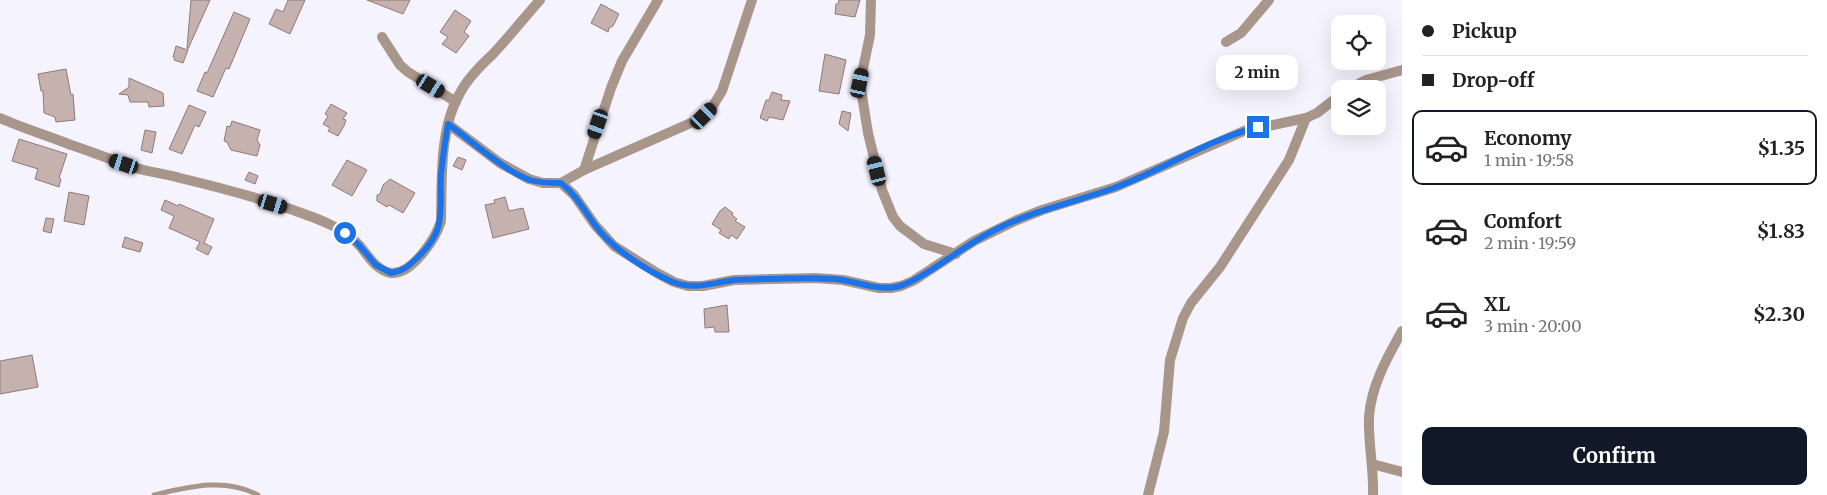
<!DOCTYPE html>
<html lang="en">
<head>
<meta charset="utf-8">
<style>
	:root { --surface:#fff; --page:#f6f6f6; --text:#222; --muted:#767676; --line:#e0e0e0; --accent:#111827 }
	body { margin:0; font-family:Merriweather,serif; background:var(--page); color:var(--text); height:100vh; display:flex; flex-direction:column; font-size:19px; white-space:nowrap }
	* { box-sizing:border-box; margin:0 }
	p { font-size:16px; color:var(--muted) }
	.icon { flex:none; width:28px; height:28px; fill:none; stroke:currentColor; stroke-width:2; stroke-linecap:round; stroke-linejoin:round }
	.map { position:relative; flex:1; overflow:hidden }
	.side { display:flex; flex-direction:column; background:var(--surface); width:425px }
	.side>* { flex:none }
	.banner { display:grid; align-content:center; height:110px; padding:0 20px; background:var(--surface) }
	.fabs { position:absolute; left:1331px; top:15px; display:grid; gap:10px }
	.fabs a { display:grid; place-items:center; width:55px; height:55px; border-radius:10px; background:var(--surface); box-shadow:0 5px 20px #0002; font-size:25px }
	.end { position:absolute; width:22px; height:22px; margin:-11px; border:6px solid #1a73e8; background:#fff; box-shadow:0 0 0 2px #fff }
	.from { border-radius:50% }
	.bubble { position:absolute; height:35px; border-radius:10px; background:var(--surface); box-shadow:0 5px 20px #0002; font-size:16px; font-weight:700; line-height:35px; text-align:center }
	.car { position:absolute; width:15px; height:30px; margin:-15px -8px; border-radius:6px; box-shadow:0 0 4px 1px #0007; background:linear-gradient(#222 24%,#8ab4d8 0 40%,#222 0 76%,#8ab4d8 0 86%,#222 0) }
	.banner b { display:flex; align-items:center; gap:18px; height:48px; font-size:19px }
	.banner b+b { border-top:1px solid var(--line) }
	.banner i { width:12px; height:12px; background:var(--text) }
	ul { padding:0; list-style:none }
	li { display:flex; align-items:center; gap:15px; height:75px; margin:0 10px 8px; padding:0 10px; border:2px solid transparent; border-radius:10px }
	li div { flex:1 }
	li b { display:block; font-size:19px }
	li em { font-style:normal; font-weight:700 }
	li.selected { border-color:var(--accent) }
	li>.icon { width:45px; height:45px; stroke-width:1.5 }
	.button { display:flex; gap:10px; margin-top:auto; padding:10px 20px }
	.button a { flex:1; height:58px; border-radius:10px; background:var(--accent); color:#fff; font-size:20px; font-weight:700; line-height:58px; text-align:center }
	main { display:flex; flex:1; min-height:0 }
	.map>svg:first-child { display:block }
	.building { fill:#c5b1ad; stroke:#8e7b77 }
	.lines { fill:none; stroke-linecap:round; stroke-linejoin:round }
	.lane { stroke:#a8968b; stroke-width:5 }
	.street { stroke:#a8968b; stroke-width:10 }
	.route { stroke:#1a73e8; stroke-width:6 }
</style>
</head>
<body>
<main>
<div class="map">
<svg width="1402" height="495" viewBox="0 0 1402 495">
	<rect width="100%" height="100%" fill="#f5f3fe"/>
	<g class="building">
		<polygon points="191,0 210,0 188,49 187,48"/>
		<polygon points="288,0 305,0 290,34 269,24 276,9 283,12"/>
		<polygon points="367,0 410,0 403,14"/>
		<polygon points="839,0 860,0 855,17 835,14 836,4 838,4"/>
		<polygon points="601,4 619,14 613,26 609,28 608,32 591,23"/>
		<polygon points="455,10 471,21 464,32 469,36 456,53 442,44 448,37 440,32"/>
		<polygon points="234,12 250,19 229,69 226,68 213,97 197,91 205,72 207,73"/>
		<polygon points="176,46 188,50 183,63 174,60 175,58 173,57"/>
		<polygon points="825,54 846,60 839,94 819,91"/>
		<polygon points="66,69 71,95 73,94 75,120 56,122 55,117 44,113 43,91 41,91 38,74"/>
		<polygon points="129,78 163,93 164,106 149,107 148,102 130,102 128,95 119,94 129,87"/>
		<polygon points="772,92 782,95 781,100 790,101 783,120 769,117 767,121 760,118 766,100 769,100"/>
		<polygon points="331,104 347,113 343,119 346,120 344,126 338,136 328,131 330,128 323,124 328,116 325,114"/>
		<polygon points="189,105 206,112 199,127 195,125 182,154 169,149"/>
		<polygon points="842,111 851,113 848,131 839,124"/>
		<polygon points="232,121 260,130 257,140 260,145 257,156 231,150 227,142 224,141 227,126 230,127"/>
		<polygon points="145,130 156,132 152,153 141,150"/>
		<polygon points="19,139 67,154 59,178 61,179 59,187 35,179 38,169 12,161"/>
		<polygon points="458,157 466,160 462,170 453,166"/>
		<polygon points="347,160 367,170 352,196 332,185"/>
		<polygon points="249,172 258,176 255,184 245,180"/>
		<polygon points="390,179 415,193 403,213 389,205 387,207 377,201 377,195 380,194 383,185"/>
		<polygon points="69,192 89,196 84,225 64,221"/>
		<polygon points="505,197 509,211 523,208 529,229 493,238 485,205 495,203 494,200"/>
		<polygon points="165,200 178,206 179,204 214,219 204,243 212,247 208,255 196,249 200,242 169,228 174,216 161,210"/>
		<polygon points="725,207 733,213 732,215 737,219 735,221 745,227 737,239 731,235 729,239 719,233 721,230 712,224 720,211"/>
		<polygon points="46,218 54,219 51,233 43,231"/>
		<polygon points="125,237 143,243 140,252 122,247"/>
		<polygon points="727,305 729,332 715,332 714,327 705,328 704,309"/>
		<polygon points="32,355 38,387 0,394 0,361"/>
	</g>
	<g class="lines">
		<path class="lane" d="M 154,495 C 188,487 225,477 258,495"/>
		<g class="street">
			<polyline points="871,0 870,35 860,83 868,133 882,190 893,217 900,226 924,244 956,254"/>
			<polyline points="382,37 400,65 408,72 456,102"/>
			<polyline points="1226,42 1241,33 1269,0"/>
			<polyline points="1349,89 1366,80 1402,70"/>
			<path d="M 0,118 C 23,128 48,136 71,145 C 93,152 114,161 136,168 C 150,172 165,174 180,178 C 222,188 264,199 304,214 C 324,221 346,230 360,246 C 368,256 377,271 391,273 C 412,275 436,238 441,221 C 442,180 439,129 460,93 C 468,78 480,66 492,55 C 509,37 524,18 540,0"/>
			<polyline points="448,124 500,163 529,179 543,183 561,183 584,170 693,122 703,116 711,109 722,91 752,0"/>
			<polyline points="584,170 611,88 622,61 658,0"/>
			<polyline points="561,183 574,195 595,225 614,246 657,273 674,282 688,286 703,286 734,280 816,278 843,280 879,288 891,288 901,286 913,281 974,241 1017,220 1042,210 1116,187 1244,131 1306,118 1317,113 1340,95"/>
			<polyline points="1372,464 1402,472"/>
			<polyline points="1148,495 1164,432 1170,360 1183,318 1191,303 1220,267 1289,160 1306,118"/>
			<path d="M 1373,495 C 1374,469 1368,443 1369,417 C 1371,386 1387,358 1402,331"/>
		</g>
	</g>
	<g class="lines">
		<path class="route" d="M 345,233 L 358,244 L 376,265 L 391,273 C 403,271 409,266 417,258 C 448,229 439,211 441,174 C 443,157 445,141 448,124 C 472,141 503,170 530,180 C 540,183 550,183 561,183 C 576,195 584,210 595,225 C 611,248 647,271 673,282 C 694,290 713,283 734,280 C 743,279 752,280 761,279 C 786,279 811,277 835,279 C 857,281 878,292 900,286 C 911,283 921,276 931,270 C 953,256 974,240 997,229 C 1035,210 1075,202 1114,188 C 1163,170 1207,140 1258,127"/>
	</g>
</svg>
<div class="fabs">
<a><svg class="icon" aria-label="locate" viewBox="0 0 24 24"><circle cx="12" cy="12" r="6"/><path d="M12 2v4M12 18v4M2 12h4M18 12h4"/></svg></a>
<a><svg class="icon" aria-label="layers" viewBox="0 0 24 24"><path d="M12 4l9 5-9 5-9-5zM3 14l9 5 9-5"/></svg></a>
</div>
<i class="end from" style="left:345px;top:233px"></i>
<i class="end" style="left:1258px;top:127px"></i>
<div class="bubble" style="left:1216px;top:55px;width:82px">2 min</div>
<i class="car" style="left:860px;top:83px;rotate:12deg"></i>
<i class="car" style="left:431px;top:86px;rotate:121deg"></i>
<i class="car" style="left:704px;top:116px;rotate:45deg"></i>
<i class="car" style="left:598px;top:124px;rotate:199deg"></i>
<i class="car" style="left:124px;top:164px;rotate:288deg"></i>
<i class="car" style="left:877px;top:171px;rotate:346deg"></i>
<i class="car" style="left:273px;top:204px;rotate:107deg"></i>
</div>
<section class="side">
<div class="banner">
<b><i class="from"></i>Pickup</b>
<b><i></i>Drop-off</b>
</div>
<ul>
<li class="selected"><svg class="icon" aria-label="car" viewBox="0 0 24 24"><path d="M5 17H2v-5l4-1 3-4h7l3 4 3 1v5h-3M9 17h6M6 11h13"/><circle cx="7" cy="17" r="2"/><circle cx="17" cy="17" r="2"/></svg><div><b>Economy</b><p>1 min · 19:58</p></div><em>$1.35</em></li>
<li><svg class="icon" aria-label="car" viewBox="0 0 24 24"><path d="M5 17H2v-5l4-1 3-4h7l3 4 3 1v5h-3M9 17h6M6 11h13"/><circle cx="7" cy="17" r="2"/><circle cx="17" cy="17" r="2"/></svg><div><b>Comfort</b><p>2 min · 19:59</p></div><em>$1.83</em></li>
<li><svg class="icon" aria-label="car" viewBox="0 0 24 24"><path d="M5 17H2v-5l4-1 3-4h7l3 4 3 1v5h-3M9 17h6M6 11h13"/><circle cx="7" cy="17" r="2"/><circle cx="17" cy="17" r="2"/></svg><div><b>XL</b><p>3 min · 20:00</p></div><em>$2.30</em></li>
</ul>
<div class="button"><a>Confirm</a></div>
</section>
</main>
</body>
</html>
